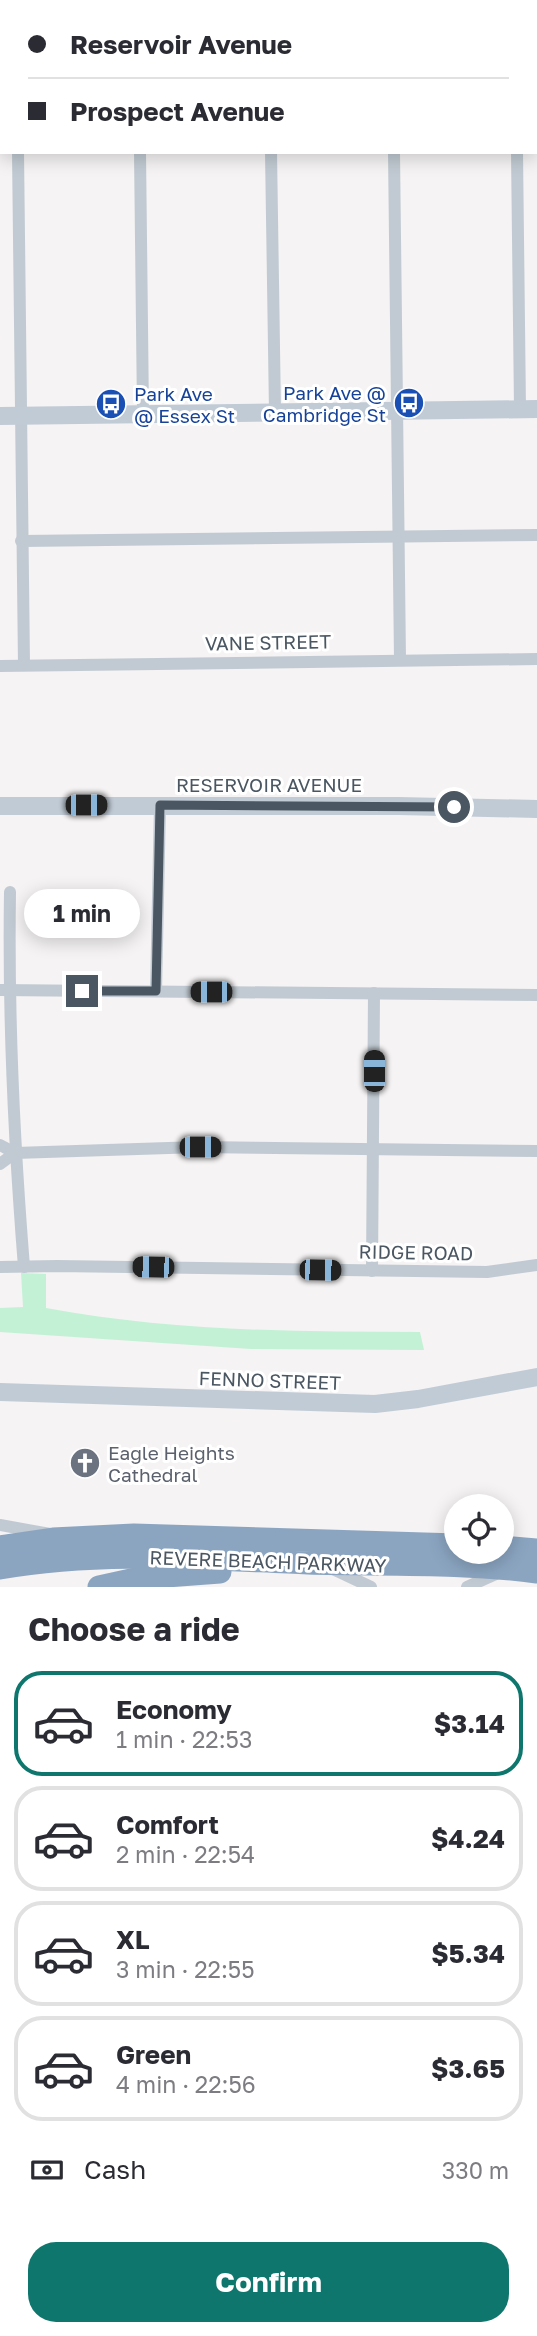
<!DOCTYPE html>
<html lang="en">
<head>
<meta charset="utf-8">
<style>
	:root { --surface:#fff; --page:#f7f7f7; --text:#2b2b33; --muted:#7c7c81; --line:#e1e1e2; --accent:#0f766e }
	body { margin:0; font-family:"Golos Text",sans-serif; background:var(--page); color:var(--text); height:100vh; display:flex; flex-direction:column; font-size:26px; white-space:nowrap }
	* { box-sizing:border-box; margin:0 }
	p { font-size:23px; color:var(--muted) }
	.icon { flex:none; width:38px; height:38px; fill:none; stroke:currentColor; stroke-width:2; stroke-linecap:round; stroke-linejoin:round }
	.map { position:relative; height:1587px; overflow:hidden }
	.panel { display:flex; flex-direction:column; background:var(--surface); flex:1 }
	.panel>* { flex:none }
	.guide { position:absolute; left:0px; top:0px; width:537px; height:154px; box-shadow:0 4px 18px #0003; display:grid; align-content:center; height:154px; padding:0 28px; background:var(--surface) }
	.buttons { position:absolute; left:444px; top:1494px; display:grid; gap:14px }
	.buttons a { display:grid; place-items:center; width:70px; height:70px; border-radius:50%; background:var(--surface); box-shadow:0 4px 18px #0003; font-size:35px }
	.end { position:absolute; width:32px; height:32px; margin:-16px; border:9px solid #4a5661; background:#fff; box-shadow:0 0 0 4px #fff }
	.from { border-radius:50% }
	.bubble { position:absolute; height:49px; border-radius:24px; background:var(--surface); box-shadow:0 4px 18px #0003; font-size:23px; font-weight:700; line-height:49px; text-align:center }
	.car { position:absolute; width:21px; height:42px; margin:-21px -10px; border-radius:9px; box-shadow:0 0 5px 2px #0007; background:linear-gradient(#222 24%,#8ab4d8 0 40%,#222 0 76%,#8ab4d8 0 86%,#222 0) }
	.guide b { display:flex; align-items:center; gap:24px; height:66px; font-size:26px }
	.guide b+b { border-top:2px solid var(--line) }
	.guide i { width:18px; height:18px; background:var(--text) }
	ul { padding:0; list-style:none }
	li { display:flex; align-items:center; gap:21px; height:105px; margin:0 14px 10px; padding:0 14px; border:4px solid var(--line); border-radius:28px }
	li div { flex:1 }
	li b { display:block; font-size:26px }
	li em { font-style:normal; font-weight:700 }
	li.on { border-color:var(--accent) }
	li>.icon { width:63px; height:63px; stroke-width:1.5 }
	h2 { padding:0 28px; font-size:32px; line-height:84px }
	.pay { display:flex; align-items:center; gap:18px; height:77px; padding:0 28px; font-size:26px }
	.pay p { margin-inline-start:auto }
	.primary-button { display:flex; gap:14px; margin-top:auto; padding:14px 28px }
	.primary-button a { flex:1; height:80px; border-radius:28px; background:var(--accent); color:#fff; font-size:28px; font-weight:700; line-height:80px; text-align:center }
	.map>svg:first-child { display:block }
	.green { fill:#c3f1d5 }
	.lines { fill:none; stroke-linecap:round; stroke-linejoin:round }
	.street { stroke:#c1cad2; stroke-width:12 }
	.secondary { stroke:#c1cbd6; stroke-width:18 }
	.highway { stroke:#8ba5c1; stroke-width:23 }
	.route { stroke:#4a5661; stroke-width:9 }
	.labels { text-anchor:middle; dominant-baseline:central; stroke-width:6; stroke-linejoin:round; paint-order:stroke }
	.transit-label { font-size:19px; fill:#164399; stroke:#fff; text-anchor:end }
	.street-label { font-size:19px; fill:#4a5661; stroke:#fff }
	.worship-label { font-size:19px; fill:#5b616d; stroke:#fff; text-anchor:start }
</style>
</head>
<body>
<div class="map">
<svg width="537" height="1587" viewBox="0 0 537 1587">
	<rect width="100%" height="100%" fill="#f5f3f3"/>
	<path class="green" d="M 21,1273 L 46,1274 L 46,1308 C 169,1331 295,1332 420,1332 L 424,1350 L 251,1349 L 0,1332 L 0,1308 L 23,1307 Z"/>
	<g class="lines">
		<g class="street">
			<polyline points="299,0 299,2"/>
			<polyline points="421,2 421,0"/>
			<polyline points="18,152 24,665"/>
			<polyline points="140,152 143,413"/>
			<polyline points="271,152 275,412"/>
			<polyline points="394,152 400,660"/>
			<polyline points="517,152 520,409"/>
			<polyline points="21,541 537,535"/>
			<polyline points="0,666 537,659"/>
			<path d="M 10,892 C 8,1018 14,1142 24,1267"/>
			<polyline points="0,990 537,995"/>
			<polyline points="156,991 160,805"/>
			<polyline points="0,1145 15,1153 199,1147 537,1151"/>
			<polyline points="0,1164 15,1153"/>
			<polyline points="0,1267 57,1266 487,1272 537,1265"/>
			<polyline points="372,1271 374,993"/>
			<polyline points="0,1525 50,1534"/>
			<polyline points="333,1569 371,1587"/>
			<polyline points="467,1587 498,1573"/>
		</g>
		<g class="secondary">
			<polyline points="536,38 537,38"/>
			<polyline points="0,45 2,45"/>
			<polyline points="0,416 537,409"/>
			<polyline points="0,806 399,806 537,809"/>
			<polyline points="0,1392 375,1404 418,1399 537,1377"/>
		</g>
		<g class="highway">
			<polyline points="0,1547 53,1539 134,1535 457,1545"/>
			<polyline points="502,1547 537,1550"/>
			<path d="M 0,1568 C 102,1550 205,1559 308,1563 C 384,1565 462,1562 537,1572"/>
			<polyline points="99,1587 140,1578 220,1572"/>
		</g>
	</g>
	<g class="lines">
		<polyline class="route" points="82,991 156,991 160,805 454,807"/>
	</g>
	<defs>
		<g id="bus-disc" transform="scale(1.575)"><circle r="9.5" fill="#1a4fb4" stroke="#fff"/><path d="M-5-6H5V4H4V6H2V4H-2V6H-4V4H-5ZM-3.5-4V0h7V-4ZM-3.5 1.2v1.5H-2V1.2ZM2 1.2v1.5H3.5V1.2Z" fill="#fff"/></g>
		<g id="church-disc" transform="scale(1.575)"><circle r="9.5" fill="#6b7280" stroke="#fff"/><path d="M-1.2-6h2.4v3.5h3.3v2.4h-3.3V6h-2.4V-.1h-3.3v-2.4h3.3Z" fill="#fff"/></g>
	</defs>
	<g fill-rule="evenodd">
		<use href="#bus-disc" x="409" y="403"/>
		<use href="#bus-disc" x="111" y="404"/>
		<use href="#church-disc" x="85" y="1463"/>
	</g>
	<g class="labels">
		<g class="transit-label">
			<text x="386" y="392">Park Ave @<tspan x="386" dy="22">Cambridge St</tspan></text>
			<text x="134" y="393" text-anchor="start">Park Ave<tspan x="134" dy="22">@ Essex St</tspan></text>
		</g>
		<g class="street-label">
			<text transform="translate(268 642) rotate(-1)">VANE STREET</text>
			<text x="269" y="784">RESERVOIR AVENUE</text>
			<text transform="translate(416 1252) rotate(1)">RIDGE ROAD</text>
			<text transform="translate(270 1380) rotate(2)">FENNO STREET</text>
			<text transform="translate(268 1561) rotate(2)">REVERE BEACH PARKWAY</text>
		</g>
		<g class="worship-label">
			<text x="108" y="1452">Eagle Heights<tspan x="108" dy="22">Cathedral</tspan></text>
		</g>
	</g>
</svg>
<div class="buttons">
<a><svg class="icon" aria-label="locate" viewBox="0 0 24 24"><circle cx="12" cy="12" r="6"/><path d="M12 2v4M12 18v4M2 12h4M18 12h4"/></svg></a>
</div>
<i class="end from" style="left:454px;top:807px"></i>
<i class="end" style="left:82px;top:991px"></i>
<div class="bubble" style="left:24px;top:889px;width:116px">1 min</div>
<i class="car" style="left:86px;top:805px;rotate:90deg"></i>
<i class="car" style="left:211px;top:992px;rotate:270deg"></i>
<i class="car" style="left:374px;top:1071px;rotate:0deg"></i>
<i class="car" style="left:200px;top:1147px;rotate:90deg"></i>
<i class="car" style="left:153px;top:1267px;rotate:271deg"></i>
<i class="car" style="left:320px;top:1270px;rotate:91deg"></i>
<div class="guide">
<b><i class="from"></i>Reservoir Avenue</b>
<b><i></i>Prospect Avenue</b>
</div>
</div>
<section class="panel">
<h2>Choose a ride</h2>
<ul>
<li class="on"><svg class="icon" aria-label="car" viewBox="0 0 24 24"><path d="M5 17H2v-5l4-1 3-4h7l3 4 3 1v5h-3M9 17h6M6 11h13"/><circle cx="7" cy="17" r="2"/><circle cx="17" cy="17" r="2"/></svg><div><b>Economy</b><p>1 min · 22:53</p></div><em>$3.14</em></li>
<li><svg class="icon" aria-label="car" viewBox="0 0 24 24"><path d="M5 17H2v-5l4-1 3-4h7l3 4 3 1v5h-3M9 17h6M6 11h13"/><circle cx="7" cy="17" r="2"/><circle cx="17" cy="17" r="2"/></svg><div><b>Comfort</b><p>2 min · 22:54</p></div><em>$4.24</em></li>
<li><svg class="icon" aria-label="car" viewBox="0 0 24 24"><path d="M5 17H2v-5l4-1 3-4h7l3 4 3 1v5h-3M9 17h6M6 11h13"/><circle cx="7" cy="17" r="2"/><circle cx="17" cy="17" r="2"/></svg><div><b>XL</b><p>3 min · 22:55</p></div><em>$5.34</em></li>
<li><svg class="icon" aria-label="car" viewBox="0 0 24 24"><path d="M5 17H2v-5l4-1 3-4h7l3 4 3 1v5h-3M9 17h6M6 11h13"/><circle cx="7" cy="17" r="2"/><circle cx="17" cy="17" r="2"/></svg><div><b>Green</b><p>4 min · 22:56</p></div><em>$3.65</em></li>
</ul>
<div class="pay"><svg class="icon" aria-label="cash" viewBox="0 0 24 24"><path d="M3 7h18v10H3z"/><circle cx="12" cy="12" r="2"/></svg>Cash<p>330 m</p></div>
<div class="primary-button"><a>Confirm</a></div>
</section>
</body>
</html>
